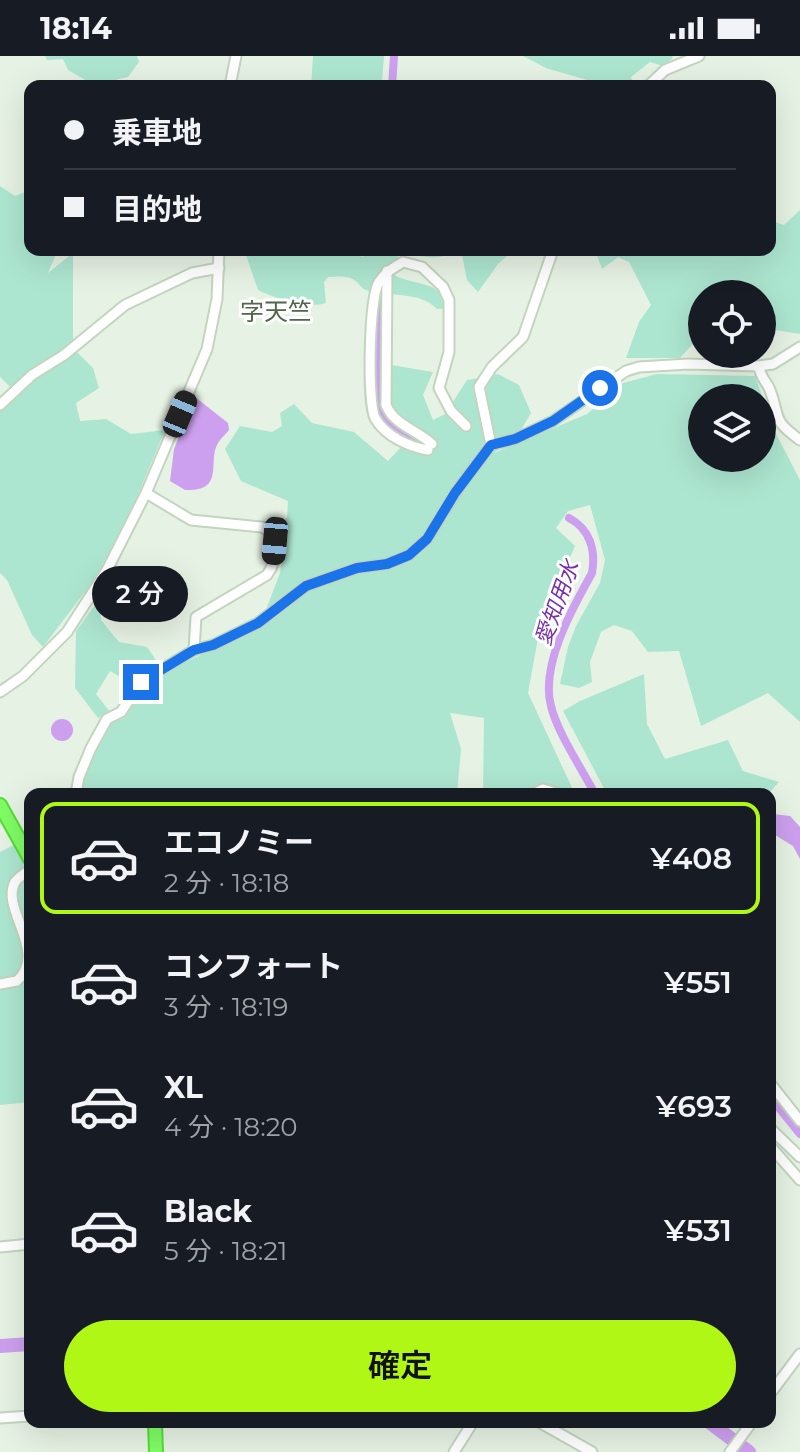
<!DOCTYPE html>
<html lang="ja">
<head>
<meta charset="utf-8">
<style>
	:root { --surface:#171b24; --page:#242831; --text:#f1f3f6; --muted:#9ea1a6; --line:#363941; --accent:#b1f715 }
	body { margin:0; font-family:Montserrat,"Noto Sans JP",sans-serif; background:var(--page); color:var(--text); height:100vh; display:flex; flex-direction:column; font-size:30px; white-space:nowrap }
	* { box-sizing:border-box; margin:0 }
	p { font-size:26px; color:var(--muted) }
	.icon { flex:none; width:44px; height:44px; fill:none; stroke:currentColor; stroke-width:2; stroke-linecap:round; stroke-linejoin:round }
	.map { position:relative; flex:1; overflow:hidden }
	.sheet { position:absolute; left:24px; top:732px; width:752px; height:640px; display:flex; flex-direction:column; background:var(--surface); border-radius:16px; box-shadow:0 8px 32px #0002 }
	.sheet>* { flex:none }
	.top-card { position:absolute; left:24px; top:24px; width:752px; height:176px; border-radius:16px; box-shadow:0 8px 32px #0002; display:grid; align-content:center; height:176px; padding:0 40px; background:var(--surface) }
	.fabs { position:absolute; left:688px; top:224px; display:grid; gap:16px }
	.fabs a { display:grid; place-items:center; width:88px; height:88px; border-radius:50%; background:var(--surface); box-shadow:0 8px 32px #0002; font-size:40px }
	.end { position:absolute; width:36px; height:36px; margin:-18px; border:10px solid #1a73e8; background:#fff; box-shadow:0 0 0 4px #fff }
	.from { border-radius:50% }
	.bubble { position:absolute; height:56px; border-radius:28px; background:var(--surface); box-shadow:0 8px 32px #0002; font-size:26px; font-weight:600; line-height:56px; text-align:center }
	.car { position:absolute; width:24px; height:48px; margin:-24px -12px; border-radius:10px; box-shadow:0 0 6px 2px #0007; background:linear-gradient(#222 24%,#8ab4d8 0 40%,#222 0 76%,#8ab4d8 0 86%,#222 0) }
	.top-card b { display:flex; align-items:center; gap:28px; height:76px; font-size:30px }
	.top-card b+b { border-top:2px solid var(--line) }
	.top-card i { width:20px; height:20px; background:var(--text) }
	ul { padding:14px 0 0; list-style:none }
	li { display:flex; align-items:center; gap:24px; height:112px; margin:0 16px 12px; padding:0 24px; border:4px solid transparent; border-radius:16px }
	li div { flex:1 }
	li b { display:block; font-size:30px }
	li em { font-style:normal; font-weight:600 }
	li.on { border-color:var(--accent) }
	li>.icon { width:72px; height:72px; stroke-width:1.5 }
	.action { display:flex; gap:16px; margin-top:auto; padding:16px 40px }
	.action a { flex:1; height:92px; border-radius:48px; background:var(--accent); color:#111; font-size:32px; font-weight:600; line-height:92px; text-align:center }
	.status { display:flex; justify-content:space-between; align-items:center; height:56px; padding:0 40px; background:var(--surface); direction:ltr }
	.status svg { height:22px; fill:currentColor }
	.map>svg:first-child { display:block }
	.green { fill:#ade6d0; fill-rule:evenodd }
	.water { fill:#cda0ef }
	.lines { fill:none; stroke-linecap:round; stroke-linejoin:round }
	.canal { stroke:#cda0ef; stroke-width:8 }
	.river { stroke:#cda0ef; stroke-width:14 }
	.minor-casing { stroke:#c2d5be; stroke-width:13 }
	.highway-casing { stroke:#57db35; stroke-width:16 }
	.minor { stroke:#fff; stroke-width:9 }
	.highway { stroke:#7ffc65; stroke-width:12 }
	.route { stroke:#1a73e8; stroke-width:10 }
	.labels { text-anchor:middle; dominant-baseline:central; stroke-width:6; stroke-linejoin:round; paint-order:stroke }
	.water-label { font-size:22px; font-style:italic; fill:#792fae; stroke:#fff }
	.quarter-label { font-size:24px; fill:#52664b; stroke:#fff }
</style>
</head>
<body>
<div class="status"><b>18:14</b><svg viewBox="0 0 49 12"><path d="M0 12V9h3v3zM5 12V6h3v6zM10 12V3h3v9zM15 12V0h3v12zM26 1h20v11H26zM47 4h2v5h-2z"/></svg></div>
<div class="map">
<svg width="800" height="1396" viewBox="0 0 800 1396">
	<rect width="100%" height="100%" fill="#e6f2e4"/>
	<g class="green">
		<polygon points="45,0 137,0 139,6 128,21 94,29 68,14 63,3 47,4"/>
		<polygon points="313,0 384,0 382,25 379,30 311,30"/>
		<polygon points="523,0 672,0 673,2 663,10 650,6 631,21 634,30 598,30 594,26 546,12"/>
		<polygon points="0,130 15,140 30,134 30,194 58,194 48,217 73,197 73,286 77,296 93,312 99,332 76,347 80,365 106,363 131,378 165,374 132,453 94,524 43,591 32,579 7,524 0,517 0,352 16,337 0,321"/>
		<polygon points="800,154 800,278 762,272 762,238 702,238 702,278 680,302 626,302 639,266 651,249 629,206 618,201 602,213 595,194 770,194 770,164 784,169"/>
		<path d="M 249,194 L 348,194 L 363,201 L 366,194 L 514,194 L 498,208 L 478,236 L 467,224 L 462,199 L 451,197 C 438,206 416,198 400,198 L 391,213 L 396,220 C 416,230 444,224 445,253 L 437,253 C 420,235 391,241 369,235 C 360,233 361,228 354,224 C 347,219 336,221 328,221 L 324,226 L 326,247 C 308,253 276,243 258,234 L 246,199 Z"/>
		<path d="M 391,309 L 433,316 L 423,339 L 433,364 L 445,358 L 467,324 L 498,318 L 519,329 L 531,357 L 518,379 L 494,397 L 587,358 L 623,327 L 657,318 L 755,320 L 775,376 L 800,424 L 800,666 L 768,637 L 701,670 L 679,595 L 648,596 L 632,575 L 614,569 L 601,576 L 590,606 L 592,626 L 579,632 L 560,628 L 568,591 L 576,570 L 600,527 L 605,504 L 590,449 L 568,455 L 556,472 L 575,490 L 540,571 L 528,637 L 574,736 L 541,727 L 520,738 L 483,738 L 484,662 L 450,657 L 461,693 L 457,738 L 82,738 L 85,722 L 108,667 L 124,662 L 143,634 L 110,615 L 96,638 L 110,656 L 98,662 L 75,632 L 76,575 L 99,543 L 101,564 L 119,586 L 147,591 L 164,616 L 259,572 L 280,517 L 284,487 L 273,470 L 287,462 L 288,445 L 241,425 L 225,393 L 240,370 L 272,376 L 282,370 L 280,357 L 294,348 L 312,367 L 354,376 L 388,405 L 402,390 L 427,399 L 435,388 C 420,373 393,363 388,342 C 386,332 390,318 391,309 ZM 702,342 L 762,342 L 762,402 L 702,402 Z"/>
		<polygon points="644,618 647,668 665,703 728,684 743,715 779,726 768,738 607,738 563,655 580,645"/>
		<polygon points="16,788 30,823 30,1046 0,1049 0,796"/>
	</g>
	<g class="water">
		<path d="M 195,341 L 228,367 L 229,374 C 225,379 219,384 217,389 C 208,406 225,436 185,434 L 170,425 L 174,393 Z"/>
		<circle cx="62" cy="674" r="11"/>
		<polygon points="773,758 790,760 800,771 800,803 793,790 770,776 770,759"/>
	</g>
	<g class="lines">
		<g class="canal">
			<polyline points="392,30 394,0"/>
			<polyline points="381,241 379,350 386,365 429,390"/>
			<path d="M 569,462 C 590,473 596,494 592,517 C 573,551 540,609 551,650 C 557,676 582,713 595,738"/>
			<polyline points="770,1041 800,1078"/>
		</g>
		<g class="river">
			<polyline points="0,1290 30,1288"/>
			<polyline points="709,1366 749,1396"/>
		</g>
		<g class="minor-casing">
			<g id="minor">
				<polyline points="230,30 236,0"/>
				<polyline points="648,30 665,14 699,0"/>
				<path d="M 387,215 L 386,349 C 394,369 417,374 432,388"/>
				<path d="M 759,310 C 760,322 766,324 770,334 C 781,363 771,363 800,384"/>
				<polyline points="0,349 32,319 64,299 125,249 192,217 219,212"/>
				<polyline points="491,389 479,331 492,311 523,281 553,194"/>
				<path d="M 428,394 C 409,391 385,380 375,362 C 367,346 369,241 379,226 C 385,216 393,212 403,206 L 422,211 L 443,231 L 449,244 L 449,296 L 439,332 L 451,355 L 466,370"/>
				<path d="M 146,437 L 191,464 L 262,471 C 281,479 277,505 267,519 L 196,561 L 194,594"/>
				<polyline points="0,636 23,620 67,576 107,514 146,437 207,293 217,243 219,194"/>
				<polyline points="76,738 79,721 91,692 107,663 121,656 141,626 194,594 213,589 258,567 306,530 357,512 387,508 409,499 427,483 460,430 491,389 515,383 553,365 626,315 639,311 688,308 759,310 773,308 800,291"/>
				<polyline points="533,738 543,733 559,738"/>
				<path d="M 0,928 L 17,925 C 49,896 0,853 15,826 C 18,822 25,817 30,814"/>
				<polyline points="770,1027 800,1065"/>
				<polyline points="770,1072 800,1101"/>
				<polyline points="770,1090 800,1124"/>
				<polyline points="0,1191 30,1188"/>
				<polyline points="770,1338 800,1298"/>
				<polyline points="0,1362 30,1360"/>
				<polyline points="539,1366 592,1396"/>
				<polyline points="454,1396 473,1366"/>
				<polyline points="730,1396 752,1366"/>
			</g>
		</g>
		<g class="highway-casing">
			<g id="highway">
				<polyline points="0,749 30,803"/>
				<polyline points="155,1366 156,1396"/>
			</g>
		</g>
		<use href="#minor" class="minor"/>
		<use href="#highway" class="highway"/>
	</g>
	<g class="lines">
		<polyline class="route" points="141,626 194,594 213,589 258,567 306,530 357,512 387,508 409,499 427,483 455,437 491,389 515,383 553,365 600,332"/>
	</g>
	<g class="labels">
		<g class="water-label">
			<text transform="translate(557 547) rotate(-70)">愛知用水</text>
		</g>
		<g class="quarter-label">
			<text x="276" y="255">字天竺</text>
		</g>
	</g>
</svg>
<div class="fabs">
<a><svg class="icon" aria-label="locate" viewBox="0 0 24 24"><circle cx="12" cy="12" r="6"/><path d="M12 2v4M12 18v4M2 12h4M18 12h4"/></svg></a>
<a><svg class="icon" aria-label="layers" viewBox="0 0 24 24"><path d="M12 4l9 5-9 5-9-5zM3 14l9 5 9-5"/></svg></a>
</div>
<i class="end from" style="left:600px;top:332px"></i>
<i class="end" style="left:141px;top:626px"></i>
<div class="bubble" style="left:92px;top:510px;width:96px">2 分</div>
<i class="car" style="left:180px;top:358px;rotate:23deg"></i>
<i class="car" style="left:275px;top:485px;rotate:185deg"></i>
<div class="top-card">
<b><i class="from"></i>乗車地</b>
<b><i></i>目的地</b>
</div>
<section class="sheet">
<ul>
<li class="on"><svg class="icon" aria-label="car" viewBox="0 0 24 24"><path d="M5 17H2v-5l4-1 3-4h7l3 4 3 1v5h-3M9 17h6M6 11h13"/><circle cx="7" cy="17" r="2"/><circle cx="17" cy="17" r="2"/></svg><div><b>エコノミー</b><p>2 分 · 18:18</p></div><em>¥408</em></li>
<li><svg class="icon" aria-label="car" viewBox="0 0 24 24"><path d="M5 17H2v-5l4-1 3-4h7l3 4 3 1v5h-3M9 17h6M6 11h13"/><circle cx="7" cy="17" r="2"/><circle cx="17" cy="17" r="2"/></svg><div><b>コンフォート</b><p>3 分 · 18:19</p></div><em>¥551</em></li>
<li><svg class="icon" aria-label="car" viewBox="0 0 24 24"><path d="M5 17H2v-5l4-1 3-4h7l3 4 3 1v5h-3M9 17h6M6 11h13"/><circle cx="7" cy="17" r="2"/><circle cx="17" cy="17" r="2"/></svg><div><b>XL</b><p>4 分 · 18:20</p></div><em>¥693</em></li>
<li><svg class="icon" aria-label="car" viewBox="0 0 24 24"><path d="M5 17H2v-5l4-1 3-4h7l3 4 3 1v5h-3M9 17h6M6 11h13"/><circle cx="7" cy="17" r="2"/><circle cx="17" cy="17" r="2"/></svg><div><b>Black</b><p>5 分 · 18:21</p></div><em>¥531</em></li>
</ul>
<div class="action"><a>確定</a></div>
</section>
</div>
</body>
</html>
